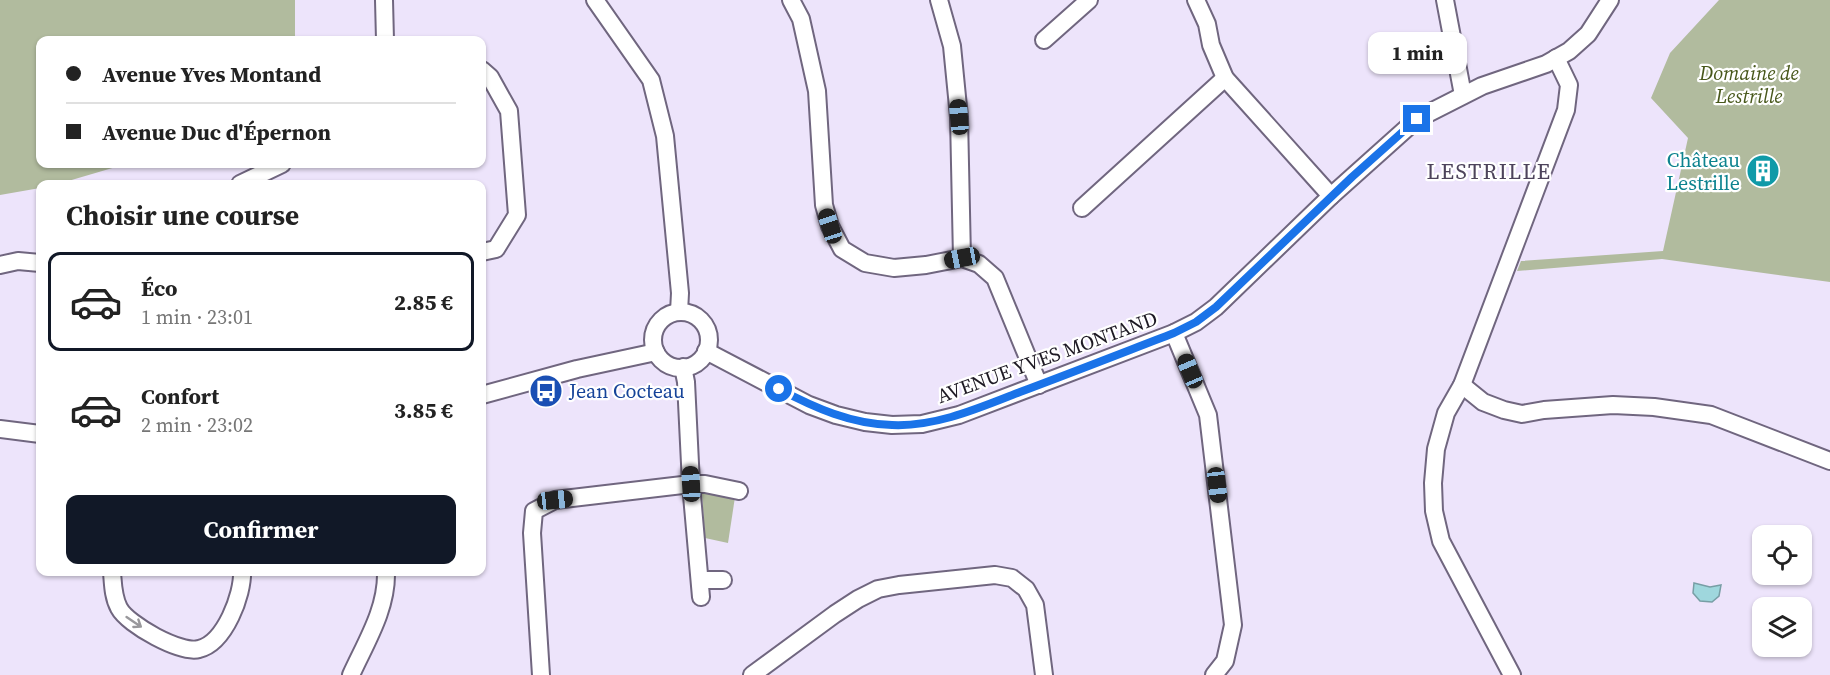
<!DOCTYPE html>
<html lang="fr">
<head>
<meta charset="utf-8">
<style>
	:root { --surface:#fff; --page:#f6f6f6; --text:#222; --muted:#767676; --line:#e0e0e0; --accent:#111827 }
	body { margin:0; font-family:"Source Serif 4",serif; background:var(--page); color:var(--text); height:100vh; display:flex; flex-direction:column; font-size:22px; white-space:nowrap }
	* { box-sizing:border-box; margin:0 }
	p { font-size:20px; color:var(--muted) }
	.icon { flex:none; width:33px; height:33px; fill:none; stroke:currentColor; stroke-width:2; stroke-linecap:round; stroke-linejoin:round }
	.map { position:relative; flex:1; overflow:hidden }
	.drawer { position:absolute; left:36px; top:180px; width:450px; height:396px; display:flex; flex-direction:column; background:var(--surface); border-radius:12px; box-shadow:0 2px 4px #0004 }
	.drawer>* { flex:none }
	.guide { position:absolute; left:36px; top:36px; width:450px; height:132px; border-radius:12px; box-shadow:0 2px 4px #0004; display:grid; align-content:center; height:132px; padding:0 30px; background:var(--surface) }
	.fabs { position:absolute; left:1752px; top:525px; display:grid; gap:12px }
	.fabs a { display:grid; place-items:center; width:60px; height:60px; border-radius:12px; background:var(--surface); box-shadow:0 2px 4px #0004; font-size:30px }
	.end { position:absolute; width:27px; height:27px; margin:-14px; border:8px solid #1a73e8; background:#fff; box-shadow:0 0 0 3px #fff }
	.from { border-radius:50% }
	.bubble { position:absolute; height:42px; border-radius:12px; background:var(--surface); box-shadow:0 2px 4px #0004; font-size:20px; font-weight:700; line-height:42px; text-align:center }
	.car { position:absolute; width:18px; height:36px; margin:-18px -9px; border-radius:8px; box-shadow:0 0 4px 2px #0007; background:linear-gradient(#222 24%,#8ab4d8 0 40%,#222 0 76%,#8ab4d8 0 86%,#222 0) }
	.guide b { display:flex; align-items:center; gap:21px; height:57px; font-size:22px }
	.guide b+b { border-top:2px solid var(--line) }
	.guide i { width:15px; height:15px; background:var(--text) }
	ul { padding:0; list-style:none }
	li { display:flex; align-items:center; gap:18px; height:99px; margin:0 12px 9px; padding:0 18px; border:3px solid transparent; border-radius:12px }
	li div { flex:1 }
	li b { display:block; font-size:22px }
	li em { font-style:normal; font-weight:700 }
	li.current { border-color:var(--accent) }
	li>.icon { width:54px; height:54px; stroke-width:1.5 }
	h2 { padding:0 30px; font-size:27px; line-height:72px }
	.action { display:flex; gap:12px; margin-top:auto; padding:12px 30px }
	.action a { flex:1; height:69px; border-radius:12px; background:var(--accent); color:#fff; font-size:24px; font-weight:700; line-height:69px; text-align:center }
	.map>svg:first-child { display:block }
	.green { fill:#b1bb9e }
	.water { fill:#9fd7dd; stroke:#789ea5; stroke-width:1.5 }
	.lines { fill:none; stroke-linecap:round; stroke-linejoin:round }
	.street-casing { stroke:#70667f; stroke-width:20 }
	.street { stroke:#fff; stroke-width:16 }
	.oneway { stroke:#99989c }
	.route { stroke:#1a73e8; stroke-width:8 }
	.labels { text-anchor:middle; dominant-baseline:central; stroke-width:4.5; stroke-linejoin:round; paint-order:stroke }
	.park-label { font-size:20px; font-style:italic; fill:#47571a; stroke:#fff }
	.culture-label { font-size:20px; fill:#0d838f; stroke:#fff; text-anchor:end }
	.street-label { font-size:20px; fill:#1d1923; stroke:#fff }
	.transit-label { font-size:20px; fill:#164399; stroke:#fff; text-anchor:start }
	.quarter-label { font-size:22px; letter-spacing:1.5px; fill:#4d435b; stroke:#fff }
</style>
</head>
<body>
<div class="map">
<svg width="1830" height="675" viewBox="0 0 1830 675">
	<rect width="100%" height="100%" fill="#ede4fb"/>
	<g class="green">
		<polygon points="0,0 295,0 295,40 40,40 40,164 126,164 58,184 40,184 40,188 0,195"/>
		<polygon points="1719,0 1830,0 1830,282 1662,259 1517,271 1521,261 1663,251 1688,138 1651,98 1670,53"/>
		<polygon points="705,491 735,497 728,543 705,538 702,494"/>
	</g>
	<polygon class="water" points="1694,583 1710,587 1721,585 1719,596 1712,602 1700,601 1693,593"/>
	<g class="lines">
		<g class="street-casing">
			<g id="street">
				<polyline points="384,0 385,40"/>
				<polyline points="595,0 651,80 665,136 680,293 679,312"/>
				<polyline points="791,0 801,19 817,91 824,205 830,226 842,249 865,263 894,268 926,265 962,258 979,264 995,278 1039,385"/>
				<polyline points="939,0 952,46 959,117 962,258"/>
				<polyline points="1196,0 1207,24 1211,45 1225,78 1331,196"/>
				<polyline points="1445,0 1463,95"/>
				<polyline points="1044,40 1089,0"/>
				<polyline points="482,70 490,77 509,111 517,215 496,249 482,252"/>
				<polyline points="240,184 282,164"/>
				<polyline points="1082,208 1225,78"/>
				<polyline points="0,265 18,261 40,263"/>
				<circle cx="681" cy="340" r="28"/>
				<polyline points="1174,333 1208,415 1233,625 1225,661 1214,675"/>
				<polyline points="706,351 809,405 836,415 865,422 892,425 922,424 959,415 1174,333 1196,322 1216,307 1331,196 1417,119 1482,86 1546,64 1569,51 1588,34 1610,0"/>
				<polyline points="683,367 686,382 691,484 701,597"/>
				<polyline points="1462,385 1483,402 1504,410 1522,414 1544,410 1613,405 1654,407 1711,415 1830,461"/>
				<polyline points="482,395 577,369 656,352"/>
				<polyline points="0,429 40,434"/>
				<path d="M 112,572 C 113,584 113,597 119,608 C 128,625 181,654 199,649 C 225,643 243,594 242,572"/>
				<polyline points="700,580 723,580"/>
				<path d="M 351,675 C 366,642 387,609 386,572"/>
				<polyline points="541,675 532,533 534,511 555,500 691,484 705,484 739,491"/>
				<polyline points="752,675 835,614 858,599 878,589 899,585 995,575 1012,578 1026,589 1035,605 1044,675"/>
				<polyline points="1512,675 1441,541 1434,511 1433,483 1436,449 1446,413 1462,385 1566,110 1569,85 1556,58"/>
			</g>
		</g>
		<use href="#street" class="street"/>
	</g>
	<defs><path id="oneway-shaft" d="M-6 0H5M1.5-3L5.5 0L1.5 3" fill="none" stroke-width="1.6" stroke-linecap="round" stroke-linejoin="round" transform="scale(1.5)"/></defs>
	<use class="oneway" href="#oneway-shaft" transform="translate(134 622) rotate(34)"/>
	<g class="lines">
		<path class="route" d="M 779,389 C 815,408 851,424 892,425 C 936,427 979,408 1020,392 C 1071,373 1122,353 1174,333 L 1196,322 L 1216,307 L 1352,177 L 1417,119"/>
	</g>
	<defs>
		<g id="building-disc" transform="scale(1.725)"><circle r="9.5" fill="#0f9aa8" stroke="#fff"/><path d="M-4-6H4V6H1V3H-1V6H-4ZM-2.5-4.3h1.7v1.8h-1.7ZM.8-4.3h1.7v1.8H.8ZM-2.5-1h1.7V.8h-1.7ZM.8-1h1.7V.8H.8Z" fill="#fff"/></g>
		<g id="bus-disc" transform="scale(1.725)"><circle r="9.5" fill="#1a4fb4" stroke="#fff"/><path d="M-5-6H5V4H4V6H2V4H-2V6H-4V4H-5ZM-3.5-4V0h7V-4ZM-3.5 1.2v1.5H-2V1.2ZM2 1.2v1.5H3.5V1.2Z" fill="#fff"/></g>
	</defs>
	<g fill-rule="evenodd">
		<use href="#building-disc" x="1763" y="171"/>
		<use href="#bus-disc" x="546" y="391"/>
	</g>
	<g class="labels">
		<g class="park-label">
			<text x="1749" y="73">Domaine de<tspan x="1749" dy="23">Lestrille</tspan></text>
		</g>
		<g class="culture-label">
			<text x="1740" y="160">Château<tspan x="1740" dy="23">Lestrille</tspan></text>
		</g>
		<g class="street-label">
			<text transform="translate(1047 357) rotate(-20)">AVENUE YVES MONTAND</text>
		</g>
		<g class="transit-label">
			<text x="569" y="391">Jean Cocteau</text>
		</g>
		<g class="quarter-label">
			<text x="1489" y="171">LESTRILLE</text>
		</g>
	</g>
</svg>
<div class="fabs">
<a><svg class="icon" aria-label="locate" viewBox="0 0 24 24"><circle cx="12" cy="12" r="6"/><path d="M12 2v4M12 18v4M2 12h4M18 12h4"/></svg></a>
<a><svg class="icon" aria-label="layers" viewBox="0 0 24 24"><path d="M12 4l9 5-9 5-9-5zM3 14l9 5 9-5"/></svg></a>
</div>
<i class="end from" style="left:779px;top:389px"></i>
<i class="end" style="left:1417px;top:119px"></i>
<div class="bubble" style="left:1368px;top:32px;width:99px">1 min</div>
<i class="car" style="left:959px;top:117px;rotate:355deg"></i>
<i class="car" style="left:830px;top:226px;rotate:342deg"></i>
<i class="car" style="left:962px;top:258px;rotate:259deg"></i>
<i class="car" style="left:1190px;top:371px;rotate:337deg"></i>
<i class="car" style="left:691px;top:484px;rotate:357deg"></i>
<i class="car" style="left:1217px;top:485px;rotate:173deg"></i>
<i class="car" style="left:555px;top:500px;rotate:84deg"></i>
<div class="guide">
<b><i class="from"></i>Avenue Yves Montand</b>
<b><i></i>Avenue Duc d'Épernon</b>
</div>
<section class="drawer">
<h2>Choisir une course</h2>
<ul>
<li class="current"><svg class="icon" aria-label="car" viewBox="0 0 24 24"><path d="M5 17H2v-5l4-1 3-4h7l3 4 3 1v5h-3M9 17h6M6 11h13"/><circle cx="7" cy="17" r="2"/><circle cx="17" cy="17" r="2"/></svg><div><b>Éco</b><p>1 min · 23:01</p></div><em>2.85 €</em></li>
<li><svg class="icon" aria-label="car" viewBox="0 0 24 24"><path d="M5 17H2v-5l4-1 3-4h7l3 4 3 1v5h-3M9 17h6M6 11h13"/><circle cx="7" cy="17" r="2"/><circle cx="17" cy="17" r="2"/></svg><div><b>Confort</b><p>2 min · 23:02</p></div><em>3.85 €</em></li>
</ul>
<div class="action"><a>Confirmer</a></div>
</section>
</div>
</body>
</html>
